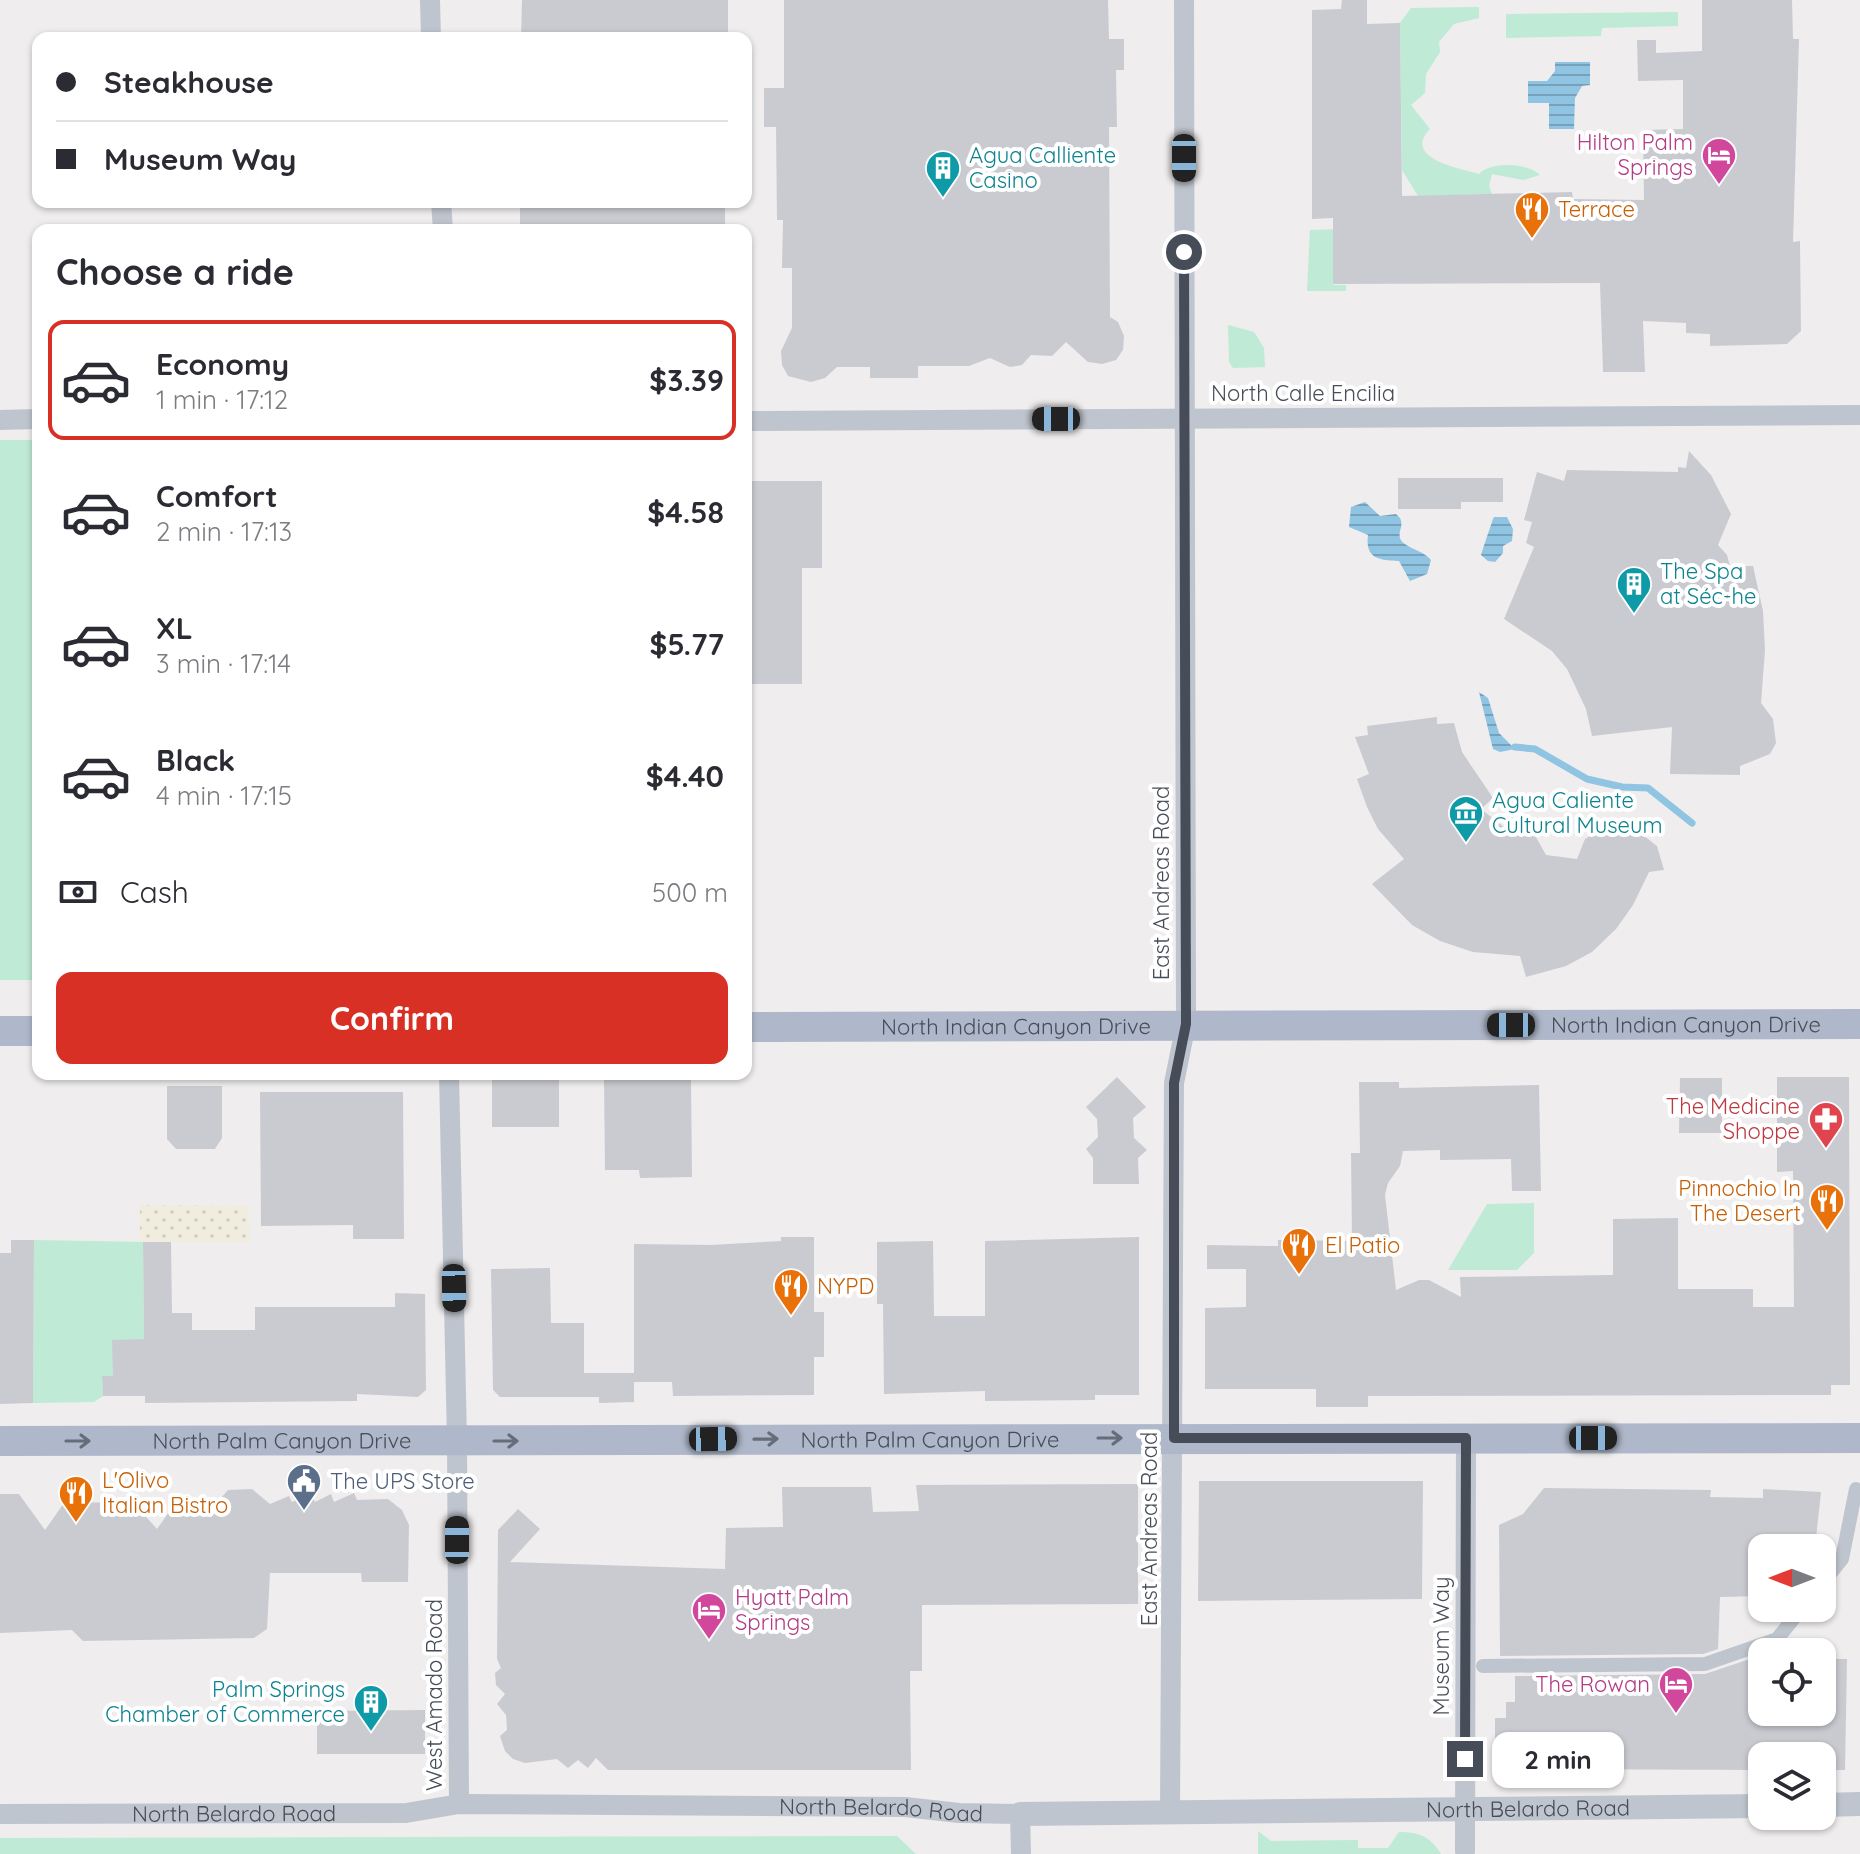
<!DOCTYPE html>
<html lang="en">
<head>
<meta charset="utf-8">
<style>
	:root { --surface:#fff; --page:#f2f2f3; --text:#2b2b33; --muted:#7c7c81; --line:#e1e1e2; --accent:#d93025 }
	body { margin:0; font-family:Quicksand,sans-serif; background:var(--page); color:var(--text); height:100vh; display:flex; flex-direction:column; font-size:30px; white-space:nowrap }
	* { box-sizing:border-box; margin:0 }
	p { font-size:26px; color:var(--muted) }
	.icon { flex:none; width:44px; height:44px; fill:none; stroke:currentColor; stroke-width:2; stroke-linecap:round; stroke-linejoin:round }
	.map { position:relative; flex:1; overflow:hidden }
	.side { position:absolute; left:32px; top:224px; width:720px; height:856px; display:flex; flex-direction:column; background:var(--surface); border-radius:16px; box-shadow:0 2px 6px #0004 }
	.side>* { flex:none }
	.guide { position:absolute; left:32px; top:32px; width:720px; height:176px; border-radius:16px; box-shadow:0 2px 6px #0004; display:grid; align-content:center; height:176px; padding:0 24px; background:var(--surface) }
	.needle { width:52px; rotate:270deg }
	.fabs { position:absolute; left:1748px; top:1534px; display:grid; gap:16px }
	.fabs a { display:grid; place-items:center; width:88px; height:88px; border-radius:16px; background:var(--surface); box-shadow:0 2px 6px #0004; font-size:40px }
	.end { position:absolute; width:36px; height:36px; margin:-18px; border:10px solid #474d58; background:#fff; box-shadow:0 0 0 4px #fff }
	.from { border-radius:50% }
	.bubble { position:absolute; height:56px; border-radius:16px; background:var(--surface); box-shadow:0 2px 6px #0004; font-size:26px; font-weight:700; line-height:56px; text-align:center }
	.car { position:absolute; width:24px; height:48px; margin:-24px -12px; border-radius:10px; box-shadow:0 0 6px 2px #0007; background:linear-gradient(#222 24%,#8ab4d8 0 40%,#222 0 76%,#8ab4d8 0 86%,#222 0) }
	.guide b { display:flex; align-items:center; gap:28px; height:76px; font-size:30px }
	.guide b+b { border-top:2px solid var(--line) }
	.guide i { width:20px; height:20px; background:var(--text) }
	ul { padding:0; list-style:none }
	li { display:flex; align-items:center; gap:24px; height:120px; margin:0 16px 12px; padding:0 8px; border:4px solid transparent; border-radius:16px }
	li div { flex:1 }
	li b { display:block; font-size:30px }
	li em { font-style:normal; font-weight:700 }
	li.selected { border-color:var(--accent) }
	li>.icon { width:72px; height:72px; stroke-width:1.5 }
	h2 { padding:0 24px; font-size:36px; line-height:96px }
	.pay { display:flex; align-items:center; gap:20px; height:88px; padding:0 24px; font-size:30px }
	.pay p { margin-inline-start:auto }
	.cta { display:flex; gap:16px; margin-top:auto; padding:16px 24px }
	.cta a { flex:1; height:92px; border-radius:16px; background:var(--accent); color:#fff; font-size:32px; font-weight:700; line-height:92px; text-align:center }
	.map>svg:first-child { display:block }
	.green { fill:#beead6 }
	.sand { fill:url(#sand-dots) }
	.water { fill:url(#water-rules) }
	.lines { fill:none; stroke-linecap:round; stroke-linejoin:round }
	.stream { stroke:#8fc4e3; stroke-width:7 }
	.building { fill:#cacbd1 }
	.pedestrian { stroke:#bfc5ce; stroke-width:14 }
	.minor { stroke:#bfc5ce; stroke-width:20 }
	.tertiary { stroke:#bfc5ce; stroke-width:24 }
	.primary { stroke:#afb8ca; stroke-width:30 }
	.oneway { stroke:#666d7a }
	.route { stroke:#474d58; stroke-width:10 }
	.labels { text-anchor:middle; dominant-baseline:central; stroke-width:8; stroke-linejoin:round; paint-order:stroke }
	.hotel-label { font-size:22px; fill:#b23c85; stroke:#fff; text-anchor:end }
	.culture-label { font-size:22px; fill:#0d838f; stroke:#fff; text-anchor:start }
	.food-label { font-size:22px; fill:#c56008; stroke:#fff; text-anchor:start }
	.street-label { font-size:22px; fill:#474d58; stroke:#fff }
	.health-label { font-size:22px; fill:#be3a42; stroke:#fff; text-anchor:end }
	.service-label { font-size:22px; fill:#4e5e75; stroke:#fff; text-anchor:start }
</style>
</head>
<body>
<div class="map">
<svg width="1860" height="1854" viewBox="0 0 1860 1854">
	<defs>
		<pattern id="sand-dots" width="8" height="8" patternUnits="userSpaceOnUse" patternTransform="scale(2)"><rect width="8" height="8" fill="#f0edde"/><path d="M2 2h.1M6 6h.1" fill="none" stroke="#cfcdc1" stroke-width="1.8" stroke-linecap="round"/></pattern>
		<pattern id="water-rules" width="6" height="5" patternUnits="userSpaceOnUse" patternTransform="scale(2)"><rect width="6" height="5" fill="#8fc4e3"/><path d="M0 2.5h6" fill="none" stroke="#77a1bb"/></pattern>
	</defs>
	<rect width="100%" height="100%" fill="#efeded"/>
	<g class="green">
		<path d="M 1479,7 L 1479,18 L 1454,24 L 1439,42 L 1440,52 L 1426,74 L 1425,93 L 1411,105 L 1430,129 C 1401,159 1462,169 1479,174 C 1491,161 1528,163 1540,175 L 1523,180 L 1492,174 L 1489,186 L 1492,194 L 1418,196 L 1402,170 L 1400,23 L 1411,8 Z"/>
		<polygon points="1678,12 1678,26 1602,28 1601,36 1506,38 1506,14"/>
		<polygon points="1341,229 1333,242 1333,285 1346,285 1346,291 1307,291 1310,230"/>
		<polygon points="1228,325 1254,332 1264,348 1265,367 1233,368 1229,362"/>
		<rect x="0" y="440" width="38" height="540"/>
		<polygon points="1534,1203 1534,1253 1517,1270 1448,1270 1487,1204"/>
		<polygon points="34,1240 143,1242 144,1339 113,1376 102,1377 103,1396 94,1402 33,1403"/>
		<path d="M 1258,1831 L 1271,1841 L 1358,1840 L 1358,1848 L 1388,1848 L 1399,1832 C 1419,1832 1430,1836 1441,1854 L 1258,1854 Z"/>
		<polygon points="897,1836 916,1854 0,1854 0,1838"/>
	</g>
	<polygon class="sand" points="140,1205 248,1206 250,1242 143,1242 140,1241"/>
	<g class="water">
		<polygon points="1555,62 1590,62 1590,85 1582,86 1575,98 1574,129 1549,129 1549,103 1528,103 1528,81 1547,81 1555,71"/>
		<path d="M 1365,502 L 1380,516 L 1396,514 L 1400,518 C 1404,527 1398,530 1400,538 C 1402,547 1423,550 1431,560 L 1427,574 L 1410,581 L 1399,561 C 1379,560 1365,559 1368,535 L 1349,527 L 1351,507 Z"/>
		<path d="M 1494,517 L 1507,517 L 1513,529 L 1512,541 L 1503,546 L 1503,553 L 1495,562 L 1488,561 L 1481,555 C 1482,552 1493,518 1494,517 Z"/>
		<polygon points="1479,692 1488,698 1499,733 1515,749 1500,752 1493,749"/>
	</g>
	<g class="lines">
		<polyline class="stream" points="1515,747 1535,749 1587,779 1622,787 1648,788 1692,823"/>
	</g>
	<g class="building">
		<polygon points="522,0 728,0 728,38 521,38"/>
		<polygon points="784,0 1108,0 1109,39 1124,39 1124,70 1116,70 1117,127 1109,127 1110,317 1118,322 1124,336 1123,350 1116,360 1102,364 1088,362 1066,342 1052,356 1031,355 1022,365 1010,367 990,358 969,366 918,366 918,378 870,378 870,367 837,367 825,378 811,382 788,376 782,365 781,351 792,328 792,268 782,268 783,220 777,220 776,127 764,127 764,88 784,88"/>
		<polygon points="1342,0 1367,0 1367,24 1400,23 1402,196 1572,192 1573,199 1644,200 1643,130 1683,129 1683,80 1638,81 1637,40 1656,40 1656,53 1702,51 1702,0 1792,0 1793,39 1799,39 1793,242 1800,241 1801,331 1787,344 1710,346 1710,334 1686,333 1686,323 1643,321 1645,372 1603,372 1600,283 1333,284 1333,218 1312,219 1312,10 1341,9"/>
		<rect x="520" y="202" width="205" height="28"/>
		<polygon points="1689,451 1711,475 1731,514 1718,545 1727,555 1730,566 1753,566 1763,611 1765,650 1761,703 1773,719 1776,743 1770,754 1740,766 1740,775 1670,774 1672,727 1592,736 1586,709 1567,669 1552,651 1504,619 1534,547 1526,543 1532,522 1524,520 1537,472 1564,481 1567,470 1678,472 1678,467 1686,468"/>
		<polygon points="1398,478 1503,478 1503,502 1461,502 1461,509 1398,509"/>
		<polygon points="746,481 822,481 822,568 802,568 802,684 746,684"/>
		<polygon points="1437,717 1437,724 1454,723 1462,752 1493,798 1481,809 1504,827 1532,830 1546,855 1577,859 1585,839 1596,832 1624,828 1639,832 1657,846 1664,870 1649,872 1633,905 1616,929 1592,952 1566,966 1526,977 1520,956 1473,952 1440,941 1412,925 1372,884 1404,859 1378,829 1367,807 1357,779 1369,774 1355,737 1368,735 1367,726"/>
		<polygon points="559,1077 559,1127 492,1127 492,1078"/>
		<polygon points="1117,1077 1146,1107 1133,1118 1134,1138 1147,1150 1138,1158 1139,1184 1093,1184 1093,1158 1086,1149 1098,1137 1097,1119 1086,1107"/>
		<polygon points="1777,1077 1849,1077 1850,1385 1831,1385 1831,1395 1368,1396 1368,1407 1316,1407 1316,1389 1205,1389 1205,1308 1246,1307 1246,1269 1207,1269 1207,1245 1278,1246 1278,1240 1352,1241 1351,1153 1360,1153 1359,1082 1399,1082 1399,1088 1539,1085 1541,1191 1512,1191 1511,1159 1440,1160 1440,1150 1403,1151 1400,1166 1388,1183 1385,1195 1396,1290 1419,1280 1429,1280 1461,1297 1460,1277 1613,1275 1613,1219 1678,1218 1678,1289 1753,1289 1753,1307 1794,1307 1793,1171 1777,1172"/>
		<polygon points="1680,1078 1722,1078 1722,1133 1679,1133"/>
		<polygon points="691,1079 692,1177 640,1178 639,1170 605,1170 604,1080"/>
		<polygon points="167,1086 222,1086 222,1138 215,1149 176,1149 167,1139"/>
		<polygon points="260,1092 403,1092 404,1239 353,1239 353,1225 261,1226"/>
		<polygon points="781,1237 814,1237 814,1312 824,1312 824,1357 814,1357 814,1395 673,1396 672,1382 634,1382 634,1244 711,1245 781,1241"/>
		<polygon points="1139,1237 1139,1395 1095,1395 1095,1400 985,1401 985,1391 884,1394 883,1304 877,1304 877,1242 933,1241 934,1316 985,1316 985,1241"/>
		<polygon points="11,1240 34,1240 33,1403 0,1404 0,1253 11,1253"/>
		<polygon points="143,1242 171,1242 172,1313 192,1313 192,1330 255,1330 255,1307 395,1307 395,1293 425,1294 426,1390 418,1397 357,1394 357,1401 145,1403 145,1396 103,1396 102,1376 113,1376 112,1340 144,1339"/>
		<polygon points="550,1268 551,1323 584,1323 584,1373 634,1373 634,1402 599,1403 599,1397 500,1397 493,1390 491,1269"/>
		<polygon points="1199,1481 1423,1481 1422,1599 1198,1601"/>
		<polygon points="1138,1484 1138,1604 922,1605 922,1671 910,1671 911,1770 608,1770 596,1758 588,1768 578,1760 568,1768 557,1759 525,1763 513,1759 505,1751 500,1736 507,1730 506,1715 497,1704 505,1694 496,1685 495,1673 501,1668 497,1659 498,1530 518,1509 540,1529 510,1562 725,1569 726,1528 783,1527 782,1487 871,1487 873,1512 919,1511 916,1485"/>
		<polygon points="1544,1488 1711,1490 1710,1497 1763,1498 1763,1489 1821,1492 1815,1548 1762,1548 1762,1596 1720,1597 1718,1649 1703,1654 1500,1656 1499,1525 1523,1514"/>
		<polygon points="252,1489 270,1504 289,1496 292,1502 311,1494 315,1502 331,1494 334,1502 354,1493 357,1500 388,1499 402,1510 409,1525 408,1582 362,1582 361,1573 270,1573 267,1629 254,1638 83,1641 72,1630 0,1633 0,1494 19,1494 45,1530 64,1503 133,1502 157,1529 179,1498 221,1498 228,1490"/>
		<polygon points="1750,1659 1762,1659 1762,1712 1822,1712 1822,1659 1847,1659 1845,1770 1822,1770 1822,1756 1762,1756 1762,1770 1508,1769 1508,1740 1495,1740 1495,1718 1506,1718 1506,1702 1515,1702 1515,1676 1705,1674"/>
		<polygon points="425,1710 425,1754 317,1754 317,1711"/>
	</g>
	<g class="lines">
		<g class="pedestrian">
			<polyline points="1822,1584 1842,1559 1856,1489"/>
			<polyline points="1483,1666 1705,1664 1777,1639 1802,1608"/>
		</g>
		<g class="minor">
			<polyline points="430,0 431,38"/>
			<polyline points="441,202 443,230"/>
			<polyline points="0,420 38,419"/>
			<polyline points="746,421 1860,415"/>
			<polyline points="449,1074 457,1441 459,1804"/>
			<polyline points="1170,1812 1174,1083 1186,1024 1184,0"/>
			<path id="s1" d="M 0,1814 L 406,1813 L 459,1804 L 905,1807 L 959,1813 L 1020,1814 L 1021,1854"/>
			<polyline points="1465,1851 1466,1438"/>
		</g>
		<g class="tertiary">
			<polyline points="1822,1805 1860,1804"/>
			<path id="s2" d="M 1020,1814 L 1762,1806"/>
		</g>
		<g class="primary">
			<path id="s3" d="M 746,1027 L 1860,1024"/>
			<polyline points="0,1031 38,1031"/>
			<path id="s4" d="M 0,1441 L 1860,1438"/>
		</g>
	</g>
	<defs><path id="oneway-shaft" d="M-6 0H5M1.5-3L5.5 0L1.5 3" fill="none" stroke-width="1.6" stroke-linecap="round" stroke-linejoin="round" transform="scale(2)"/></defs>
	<g class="oneway">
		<use href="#oneway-shaft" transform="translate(1110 1438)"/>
		<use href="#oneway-shaft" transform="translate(766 1439) rotate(-1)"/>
		<use href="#oneway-shaft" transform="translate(78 1441)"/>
		<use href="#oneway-shaft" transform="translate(506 1441)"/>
	</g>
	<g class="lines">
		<polyline class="route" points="1184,252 1186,1024 1174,1083 1174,1438 1466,1438 1465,1759"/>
	</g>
	<defs>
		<g id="hotel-pin" transform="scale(1.8)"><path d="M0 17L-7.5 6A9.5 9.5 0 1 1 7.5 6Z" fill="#d1479c" stroke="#fff"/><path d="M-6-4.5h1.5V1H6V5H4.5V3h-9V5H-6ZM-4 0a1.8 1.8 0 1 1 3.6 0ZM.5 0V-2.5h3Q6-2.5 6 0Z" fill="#fff"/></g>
		<g id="building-pin" transform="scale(1.8)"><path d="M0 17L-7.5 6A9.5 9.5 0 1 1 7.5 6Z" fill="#0f9aa8" stroke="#fff"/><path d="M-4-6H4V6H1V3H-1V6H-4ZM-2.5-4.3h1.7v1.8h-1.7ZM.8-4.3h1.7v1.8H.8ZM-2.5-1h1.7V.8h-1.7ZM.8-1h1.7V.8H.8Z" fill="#fff"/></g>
		<g id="restaurant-pin" transform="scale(1.8)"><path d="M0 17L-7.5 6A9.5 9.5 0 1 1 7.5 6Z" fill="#e8710a" stroke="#fff"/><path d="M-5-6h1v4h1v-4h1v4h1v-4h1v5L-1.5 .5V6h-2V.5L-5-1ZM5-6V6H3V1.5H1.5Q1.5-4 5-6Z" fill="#fff"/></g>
		<g id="museum-pin" transform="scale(1.8)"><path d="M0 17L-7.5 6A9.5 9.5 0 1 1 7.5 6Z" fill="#0f9aa8" stroke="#fff"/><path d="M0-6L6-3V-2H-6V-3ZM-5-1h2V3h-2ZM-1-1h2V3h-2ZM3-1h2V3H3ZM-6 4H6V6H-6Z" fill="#fff"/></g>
		<g id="pharmacy-pin" transform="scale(1.8)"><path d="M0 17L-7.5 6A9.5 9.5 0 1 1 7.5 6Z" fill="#e0444e" stroke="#fff"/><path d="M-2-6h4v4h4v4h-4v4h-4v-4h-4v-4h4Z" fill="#fff"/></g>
		<g id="civic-pin" transform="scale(1.8)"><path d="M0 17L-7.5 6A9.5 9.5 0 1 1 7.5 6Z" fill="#5c6f8a" stroke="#fff"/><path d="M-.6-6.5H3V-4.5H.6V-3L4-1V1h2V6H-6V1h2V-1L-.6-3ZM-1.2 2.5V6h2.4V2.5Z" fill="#fff"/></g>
	</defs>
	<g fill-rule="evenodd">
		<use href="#hotel-pin" x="1719" y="155"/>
		<use href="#building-pin" x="943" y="168"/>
		<use href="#restaurant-pin" x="1532" y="209"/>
		<use href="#building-pin" x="1634" y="584"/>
		<use href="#museum-pin" x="1466" y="813"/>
		<use href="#pharmacy-pin" x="1826" y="1119"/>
		<use href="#restaurant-pin" x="1827" y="1201"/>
		<use href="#restaurant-pin" x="1299" y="1245"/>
		<use href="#restaurant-pin" x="791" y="1286"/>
		<use href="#civic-pin" x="304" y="1481"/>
		<use href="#restaurant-pin" x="76" y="1493"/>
		<use href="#hotel-pin" x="709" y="1610"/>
		<use href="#hotel-pin" x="1676" y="1684"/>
		<use href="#building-pin" x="371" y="1702"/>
	</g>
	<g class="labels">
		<g class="hotel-label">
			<text x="1693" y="142">Hilton Palm<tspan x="1693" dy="25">Springs</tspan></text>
			<text x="735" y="1597" text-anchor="start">Hyatt Palm<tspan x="735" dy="25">Springs</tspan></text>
			<text x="1650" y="1684">The Rowan</text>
		</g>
		<g class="culture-label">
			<text x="969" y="155">Agua Calliente<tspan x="969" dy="25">Casino</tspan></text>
			<text x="1660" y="571">The Spa<tspan x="1660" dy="25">at Séc-he</tspan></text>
			<text x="1492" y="800">Agua Caliente<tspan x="1492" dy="25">Cultural Museum</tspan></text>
			<text x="345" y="1689" text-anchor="end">Palm Springs<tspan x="345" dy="25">Chamber of Commerce</tspan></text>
		</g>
		<g class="food-label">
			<text x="1558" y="209">Terrace</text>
			<text x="1801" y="1188" text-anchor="end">Pinnochio In<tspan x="1801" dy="25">The Desert</tspan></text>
			<text x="1325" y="1245">El Patio</text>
			<text x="817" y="1286">NYPD</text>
			<text x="102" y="1480">L'Olivo<tspan x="102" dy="25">Italian Bistro</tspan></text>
		</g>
		<g class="street-label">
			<text x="1303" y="393">North Calle Encilia</text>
			<text transform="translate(1161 883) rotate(-90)">East Andreas Road</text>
			<text stroke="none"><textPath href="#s3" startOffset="270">North Indian Canyon Drive</textPath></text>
			<text stroke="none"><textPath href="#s3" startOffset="940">North Indian Canyon Drive</textPath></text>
			<text stroke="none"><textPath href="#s4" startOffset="930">North Palm Canyon Drive</textPath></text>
			<text stroke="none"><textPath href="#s4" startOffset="282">North Palm Canyon Drive</textPath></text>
			<text transform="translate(1149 1529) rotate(-90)">East Andreas Road</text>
			<text transform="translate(1441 1646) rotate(-90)">Museum Way</text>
			<text transform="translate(434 1695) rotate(-90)">West Amado Road</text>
			<text stroke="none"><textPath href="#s2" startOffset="508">North Belardo Road</textPath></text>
			<text stroke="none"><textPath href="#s1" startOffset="882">North Belardo Road</textPath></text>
			<text stroke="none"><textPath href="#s1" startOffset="234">North Belardo Road</textPath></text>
		</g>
		<g class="health-label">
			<text x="1800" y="1106">The Medicine<tspan x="1800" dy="25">Shoppe</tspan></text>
		</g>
		<g class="service-label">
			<text x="330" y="1481">The UPS Store</text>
		</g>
	</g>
</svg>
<div class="fabs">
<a><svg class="needle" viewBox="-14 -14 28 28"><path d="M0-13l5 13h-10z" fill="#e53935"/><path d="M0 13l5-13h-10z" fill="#7c7c81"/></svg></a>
<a><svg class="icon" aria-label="locate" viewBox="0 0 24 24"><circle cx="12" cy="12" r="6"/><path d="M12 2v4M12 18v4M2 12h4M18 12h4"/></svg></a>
<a><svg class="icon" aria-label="layers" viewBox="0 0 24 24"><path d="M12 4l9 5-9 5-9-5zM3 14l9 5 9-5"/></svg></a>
</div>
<i class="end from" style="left:1184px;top:252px"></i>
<i class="end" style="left:1465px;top:1759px"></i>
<div class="bubble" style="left:1492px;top:1732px;width:132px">2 min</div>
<i class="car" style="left:1184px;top:158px;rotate:180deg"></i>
<i class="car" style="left:1056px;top:419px;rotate:270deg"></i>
<i class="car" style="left:1511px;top:1025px;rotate:270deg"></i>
<i class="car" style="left:454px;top:1288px;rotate:179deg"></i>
<i class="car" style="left:1593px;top:1438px;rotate:90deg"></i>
<i class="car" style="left:713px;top:1439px;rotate:89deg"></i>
<i class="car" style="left:457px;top:1540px;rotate:0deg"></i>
<div class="guide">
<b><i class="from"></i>Steakhouse</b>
<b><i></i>Museum Way</b>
</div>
<section class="side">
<h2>Choose a ride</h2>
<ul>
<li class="selected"><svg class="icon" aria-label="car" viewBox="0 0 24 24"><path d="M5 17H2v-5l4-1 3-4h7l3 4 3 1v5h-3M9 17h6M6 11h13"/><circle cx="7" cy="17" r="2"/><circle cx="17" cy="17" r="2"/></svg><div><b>Economy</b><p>1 min · 17:12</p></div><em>$3.39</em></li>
<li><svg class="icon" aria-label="car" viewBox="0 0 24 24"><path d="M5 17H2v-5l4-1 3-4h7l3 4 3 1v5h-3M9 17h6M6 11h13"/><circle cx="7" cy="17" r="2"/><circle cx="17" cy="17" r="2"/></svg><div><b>Comfort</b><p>2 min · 17:13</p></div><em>$4.58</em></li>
<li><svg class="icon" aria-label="car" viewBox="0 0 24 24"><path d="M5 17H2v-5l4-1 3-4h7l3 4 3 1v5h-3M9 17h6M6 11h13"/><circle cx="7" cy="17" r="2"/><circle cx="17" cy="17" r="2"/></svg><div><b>XL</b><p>3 min · 17:14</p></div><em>$5.77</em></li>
<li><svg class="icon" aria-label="car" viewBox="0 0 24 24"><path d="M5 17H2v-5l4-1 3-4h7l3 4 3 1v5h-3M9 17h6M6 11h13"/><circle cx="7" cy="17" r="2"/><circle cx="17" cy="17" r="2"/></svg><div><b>Black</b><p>4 min · 17:15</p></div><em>$4.40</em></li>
</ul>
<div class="pay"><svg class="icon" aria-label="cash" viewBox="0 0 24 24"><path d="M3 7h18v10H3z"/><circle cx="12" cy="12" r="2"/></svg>Cash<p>500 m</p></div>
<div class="cta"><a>Confirm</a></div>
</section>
</div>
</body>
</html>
